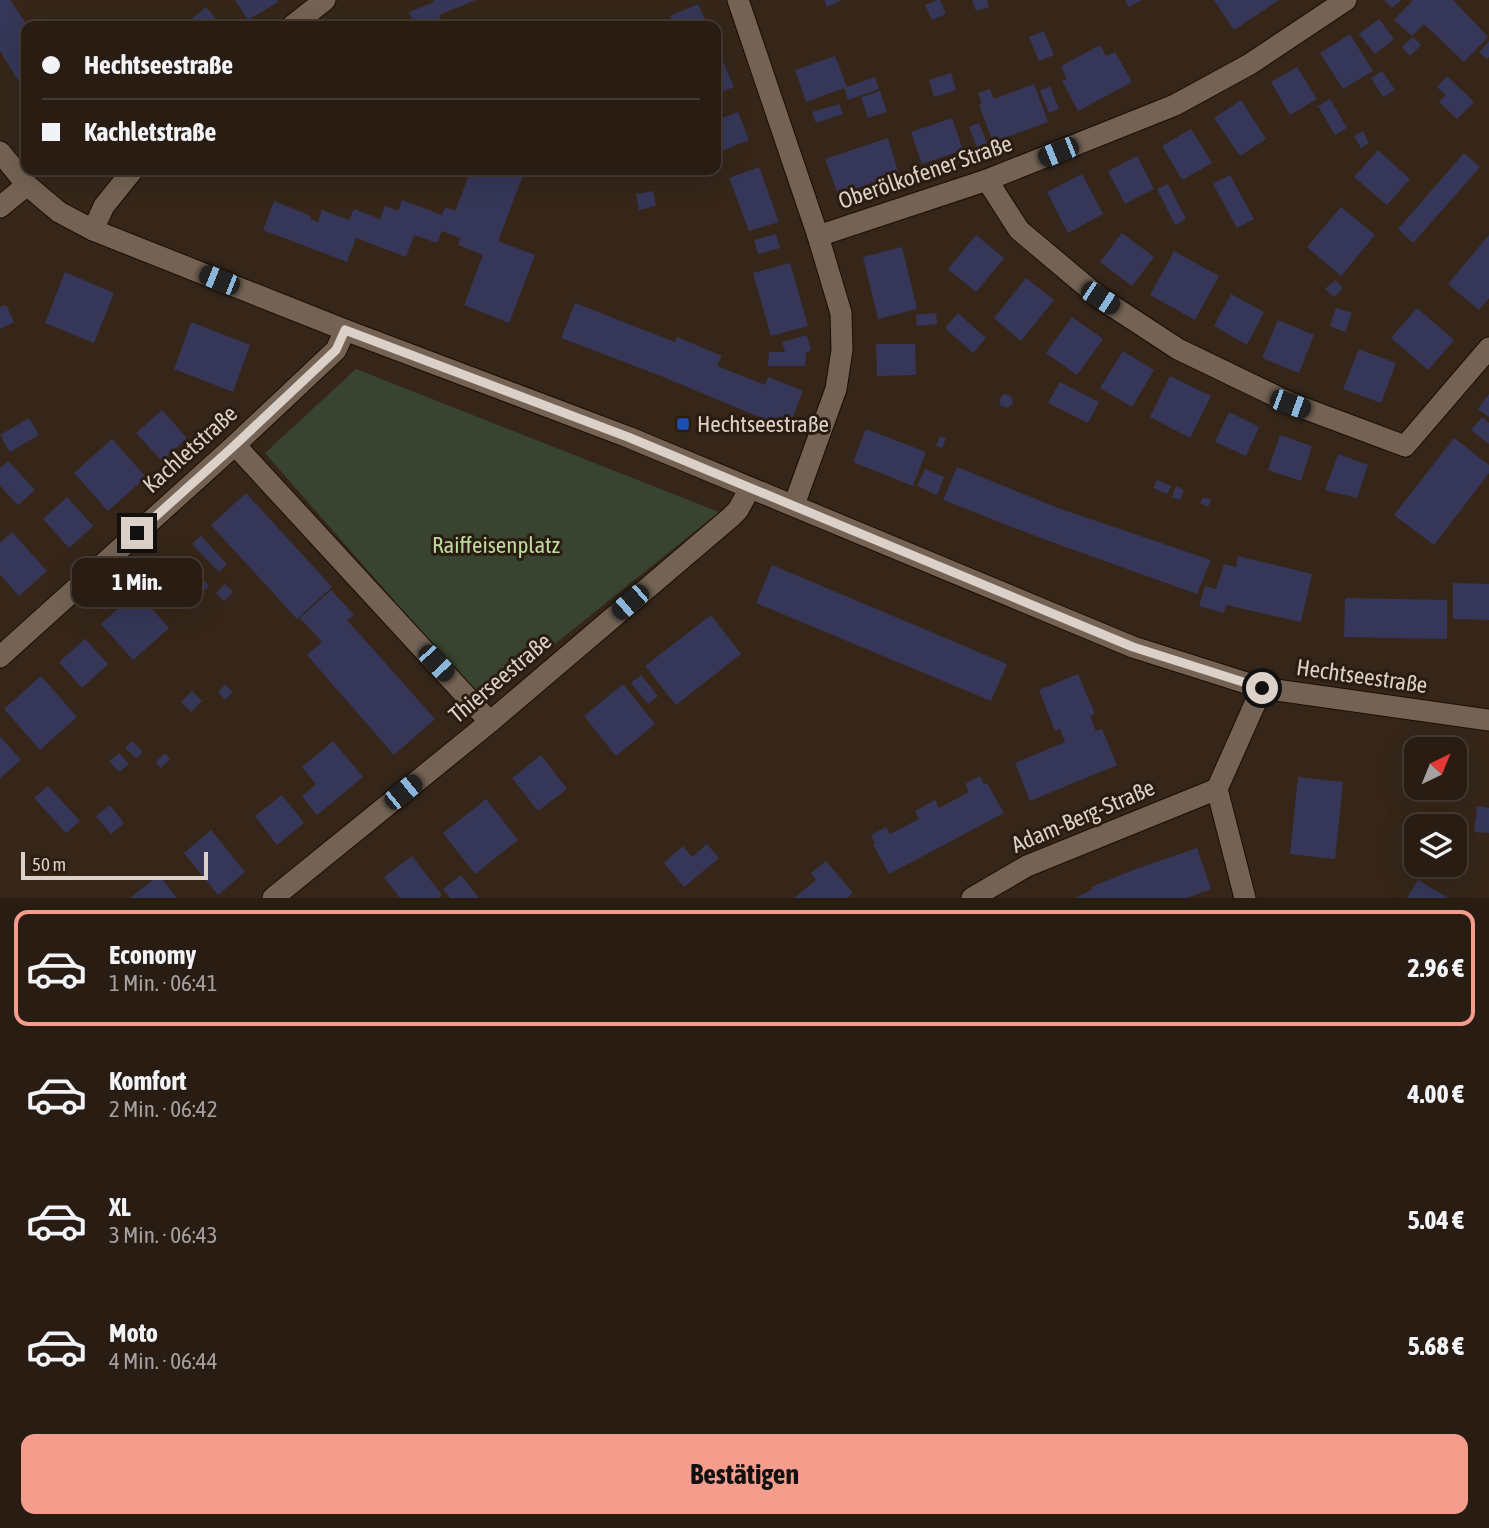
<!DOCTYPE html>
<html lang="de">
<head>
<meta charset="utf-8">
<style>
	:root { --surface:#281c13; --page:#342921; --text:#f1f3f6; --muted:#a5a1a0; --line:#443a33; --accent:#f59d8d }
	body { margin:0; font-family:"Asap Condensed",sans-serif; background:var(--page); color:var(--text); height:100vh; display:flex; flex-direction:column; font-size:26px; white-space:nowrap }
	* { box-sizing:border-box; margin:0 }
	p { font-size:23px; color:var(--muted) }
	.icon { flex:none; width:38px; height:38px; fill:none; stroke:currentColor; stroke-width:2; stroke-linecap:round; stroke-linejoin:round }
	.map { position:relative; height:898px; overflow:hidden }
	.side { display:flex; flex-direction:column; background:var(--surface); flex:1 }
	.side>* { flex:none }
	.top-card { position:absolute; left:21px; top:21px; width:700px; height:154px; border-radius:14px; box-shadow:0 7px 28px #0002,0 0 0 2px var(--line); display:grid; align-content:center; height:154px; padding:0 21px; background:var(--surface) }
	.needle { width:46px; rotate:43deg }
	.fabs { position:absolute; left:1404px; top:737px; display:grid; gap:14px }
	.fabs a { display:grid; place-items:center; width:63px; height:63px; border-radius:14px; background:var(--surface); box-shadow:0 7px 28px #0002,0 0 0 2px var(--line); font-size:35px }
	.scale { position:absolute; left:21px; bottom:18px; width:187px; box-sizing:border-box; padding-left:7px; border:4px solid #dbd1c8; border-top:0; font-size:19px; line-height:24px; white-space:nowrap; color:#dbd1c8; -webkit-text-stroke:5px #2a1c10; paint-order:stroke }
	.end { position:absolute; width:32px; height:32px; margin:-16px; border:9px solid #dbd1c8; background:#111; box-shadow:0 0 0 4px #111 }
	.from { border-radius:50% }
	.bubble { position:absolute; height:49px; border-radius:14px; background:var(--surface); box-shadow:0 7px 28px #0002,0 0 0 2px var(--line); font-size:23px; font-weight:700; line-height:49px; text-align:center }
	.car { position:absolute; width:21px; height:42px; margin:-21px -10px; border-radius:9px; box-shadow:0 0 5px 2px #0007; background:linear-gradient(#222 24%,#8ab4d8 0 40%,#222 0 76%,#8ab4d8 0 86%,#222 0) }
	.top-card b { display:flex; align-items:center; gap:24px; height:66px; font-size:26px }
	.top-card b+b { border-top:2px solid var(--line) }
	.top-card i { width:18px; height:18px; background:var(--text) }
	ul { padding:12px 0 0; list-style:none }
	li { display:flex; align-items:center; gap:21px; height:116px; margin:0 14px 10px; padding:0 7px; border:4px solid transparent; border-radius:14px }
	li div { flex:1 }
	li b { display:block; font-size:26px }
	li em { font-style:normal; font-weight:700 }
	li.on { border-color:var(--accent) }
	li>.icon { width:63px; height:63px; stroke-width:1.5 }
	.cta { display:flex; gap:14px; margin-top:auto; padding:14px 21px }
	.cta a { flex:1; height:80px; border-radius:14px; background:var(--accent); color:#111; font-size:28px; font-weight:700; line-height:80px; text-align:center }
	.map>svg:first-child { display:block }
	.green { fill:#394430 }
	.building { fill:#363758 }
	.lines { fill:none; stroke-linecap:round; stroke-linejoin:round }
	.minor-casing { stroke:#1c0e04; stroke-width:23 }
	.minor { stroke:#746354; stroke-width:21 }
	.route { stroke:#dbd1c8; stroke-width:9 }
	.transit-dot { fill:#1a4fb4; stroke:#2a1c10; stroke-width:2.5 }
	.labels { text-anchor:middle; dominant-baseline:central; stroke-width:6; stroke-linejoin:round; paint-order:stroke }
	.street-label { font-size:23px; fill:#dbd1c8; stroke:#2a1c10 }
	.poi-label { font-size:23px; fill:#dbd1c8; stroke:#2a1c10; text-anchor:start }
	.park-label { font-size:23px; fill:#bbda9e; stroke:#2a1c10 }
</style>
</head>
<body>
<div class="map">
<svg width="1489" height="898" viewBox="0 0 1489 898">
	<rect width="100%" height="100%" fill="#352619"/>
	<polygon class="green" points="356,369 719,512 483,702 265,453"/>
	<g class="building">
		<polygon points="0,0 10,0 28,26 26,26 26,82 21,85 0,51"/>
		<polygon points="235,0 277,0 278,2 248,20"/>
		<polygon points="433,0 476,0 439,15 443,26 415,26 409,12 434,2"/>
		<polygon points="824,0 842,0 827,7"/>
		<polygon points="937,0 940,0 946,14 932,20 925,5"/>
		<polygon points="972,0 987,0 989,7 976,11"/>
		<polygon points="1125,0 1142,0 1129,7"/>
		<polygon points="1214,0 1279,0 1234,30"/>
		<polygon points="1384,0 1401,0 1392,8"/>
		<polygon points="1413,0 1453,0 1488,37 1464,62 1424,24 1412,36 1394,20"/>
		<polygon points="698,4 708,26 674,26 670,16"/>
		<polygon points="206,7 222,26 183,26"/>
		<polygon points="1379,19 1394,39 1375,54 1359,34"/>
		<polygon points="1044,31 1054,55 1039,61 1029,37"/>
		<polygon points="1350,34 1373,71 1343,89 1320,53"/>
		<polygon points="1413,37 1421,45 1410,56 1402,47"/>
		<polygon points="1489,41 1489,57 1487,59 1479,52"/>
		<polygon points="1100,45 1106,56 1115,52 1132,82 1078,111 1062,81 1067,79 1061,66"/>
		<polygon points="720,54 734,87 716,94 716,55"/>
		<polygon points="835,56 847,87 875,77 879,89 848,100 844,88 806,102 795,70"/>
		<polygon points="1297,67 1317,99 1290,115 1271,82"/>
		<polygon points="1382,71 1395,90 1383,97 1371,78"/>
		<polygon points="951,73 956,90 934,97 929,80"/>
		<polygon points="1447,76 1474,102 1457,119 1439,102 1446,95 1437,87"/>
		<polygon points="1034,84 1048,122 993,142 979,105 982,104 978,93 990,89 994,99"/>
		<polygon points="1050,86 1059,109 1049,113 1040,91"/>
		<polygon points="880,91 887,112 868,118 861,97"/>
		<polygon points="1330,99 1347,128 1335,135 1318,106"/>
		<polygon points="1241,100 1266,139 1240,156 1214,118"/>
		<polygon points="839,104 843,114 816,123 812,112"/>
		<polygon points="738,112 749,140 716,153 716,120"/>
		<polygon points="952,118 963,150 922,164 911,132"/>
		<polygon points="979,123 987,143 977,147 969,127"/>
		<polygon points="1191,129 1212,163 1182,180 1162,146"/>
		<polygon points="1363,131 1369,143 1361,148 1354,136"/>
		<polygon points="888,138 899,175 838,194 825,159"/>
		<polygon points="1378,150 1410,179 1387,205 1354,177"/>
		<polygon points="1464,153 1480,167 1413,243 1398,229"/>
		<polygon points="1137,156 1154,189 1125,204 1108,171"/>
		<polygon points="759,167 779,222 749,231 729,178"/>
		<polygon points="76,170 92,170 80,177"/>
		<polygon points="471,170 525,170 498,241 535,255 509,323 464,305 483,255 458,245 461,238 442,231 437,243 414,235 406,257 356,238 347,262 263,230 274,201 311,216 310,219 318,222 322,210 349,220 354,209 380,219 385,206 398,211 402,200 442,215 445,207 455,211"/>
		<polygon points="1082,174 1103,214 1068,233 1047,192"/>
		<polygon points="1230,175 1254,219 1237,228 1213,184"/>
		<polygon points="1168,184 1186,219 1175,225 1157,189"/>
		<polygon points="653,191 656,206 639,210 636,194"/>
		<polygon points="1341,207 1375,235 1341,276 1307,247"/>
		<polygon points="1122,233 1154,257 1132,286 1100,262"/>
		<polygon points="776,234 780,248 758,254 754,240"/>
		<polygon points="976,235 1004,258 976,292 948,269"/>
		<polygon points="1489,235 1489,298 1479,310 1448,284"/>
		<polygon points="902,247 917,309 878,319 863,257"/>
		<polygon points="1174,251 1219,276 1195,320 1150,295"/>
		<polygon points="790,263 808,326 771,336 753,273"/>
		<polygon points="65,272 114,293 94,343 45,323"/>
		<polygon points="1026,278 1054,300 1021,341 994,318"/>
		<polygon points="1335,280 1343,288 1334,297 1325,289"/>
		<polygon points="1231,294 1264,312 1247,345 1214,326"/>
		<polygon points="575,303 675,342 677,337 722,356 717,366 765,385 768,377 803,391 788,429 661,376 561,338"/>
		<polygon points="6,305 14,322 0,329 0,307"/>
		<polygon points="1336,308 1352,313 1345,332 1330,326"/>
		<polygon points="1417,308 1454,340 1428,370 1391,338"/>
		<polygon points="936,313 937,324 917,326 916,315"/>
		<polygon points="958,313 986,338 973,353 945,328"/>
		<polygon points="1072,317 1103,339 1077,375 1046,353"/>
		<polygon points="1278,320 1314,335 1299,373 1262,358"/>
		<polygon points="191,322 250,345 233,392 174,369"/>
		<polygon points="807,335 811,351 806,352 805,366 768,366 769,352 785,352 782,342"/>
		<polygon points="876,344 915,344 916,375 877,376"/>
		<polygon points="1359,349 1396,363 1381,403 1343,389"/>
		<polygon points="1123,351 1154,370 1132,407 1100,388"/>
		<polygon points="1170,376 1211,396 1190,438 1150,417"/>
		<polygon points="1060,382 1099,402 1088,423 1048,403"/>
		<polygon points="1004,394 1011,396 1013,403 1008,408 1001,406 999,400"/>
		<polygon points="1489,394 1489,417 1478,409"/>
		<polygon points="162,410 187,438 162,461 136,433"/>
		<polygon points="1229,412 1259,427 1246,456 1215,442"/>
		<polygon points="1482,417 1489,423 1489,444 1471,430"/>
		<polygon points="29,418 39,435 10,452 0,435"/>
		<polygon points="866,429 926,452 913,486 853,462"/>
		<polygon points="1280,435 1312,446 1301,481 1268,470"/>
		<polygon points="940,436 946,438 942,448 936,446"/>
		<polygon points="1454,438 1489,465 1489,473 1434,545 1394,515"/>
		<polygon points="112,439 146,477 108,511 74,473"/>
		<polygon points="1338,454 1368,465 1357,498 1325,490"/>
		<polygon points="8,461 35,490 18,505 0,486 0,468"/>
		<polygon points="957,467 1058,508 1211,560 1197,594 1046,540 943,500"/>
		<polygon points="925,469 944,477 937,495 917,486"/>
		<polygon points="1157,480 1171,486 1167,494 1153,488"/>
		<polygon points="1176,486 1184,490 1180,500 1172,497"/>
		<polygon points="246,493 332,587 297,619 211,525"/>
		<polygon points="67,497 93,526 69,548 43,519"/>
		<polygon points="1203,497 1211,500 1208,507 1200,503"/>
		<polygon points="12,532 47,571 19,596 0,575 0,543"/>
		<polygon points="201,536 227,564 219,572 192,544"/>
		<polygon points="179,555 209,586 184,610 154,579"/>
		<polygon points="1238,556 1312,574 1301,622 1226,605 1224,613 1199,606 1205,586 1216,589 1224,564 1236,567"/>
		<polygon points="772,565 1007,664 991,701 756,603"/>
		<polygon points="1453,583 1489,584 1489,620 1453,619"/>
		<polygon points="225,584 233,592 224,601 216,593"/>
		<polygon points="331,590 354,615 347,620 435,719 394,755 307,655 322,642 300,618"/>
		<polygon points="137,592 169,628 133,660 101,624"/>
		<polygon points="1345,598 1447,600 1447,639 1344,637"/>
		<polygon points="711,615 741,654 676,705 645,666"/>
		<polygon points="85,639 108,664 82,688 59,662"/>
		<polygon points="1078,674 1095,714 1090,716 1096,731 1102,729 1117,765 1030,801 1015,763 1065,742 1060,729 1055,731 1039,690"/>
		<polygon points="641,675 658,696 648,704 631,683"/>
		<polygon points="41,676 77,717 40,750 4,709"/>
		<polygon points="623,684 655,724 616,756 584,716"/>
		<polygon points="225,685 233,692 225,700 218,692"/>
		<polygon points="192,691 202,701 191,712 181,702"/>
		<polygon points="0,736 21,760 0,778"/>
		<polygon points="132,741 143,752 136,758 125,748"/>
		<polygon points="333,741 363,777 317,815 302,796 316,784 302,767"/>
		<polygon points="119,753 129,764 119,772 109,761"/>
		<polygon points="165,753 170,759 161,768 156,762"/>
		<polygon points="541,755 567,789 538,811 512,778"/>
		<polygon points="980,776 984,784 987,783 1004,813 889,874 873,844 875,843 871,835 886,827 890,834 919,819 915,811 935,800 939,808 969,792 965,784"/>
		<polygon points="1298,777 1343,782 1335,859 1290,854"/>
		<polygon points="48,786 80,821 66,833 34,798"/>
		<polygon points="282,795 304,823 277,845 255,816"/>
		<polygon points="486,799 518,840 475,874 443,833"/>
		<polygon points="110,805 124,823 111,834 96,816"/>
		<polygon points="1477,806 1489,808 1489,833 1474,832"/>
		<polygon points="211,830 245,872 218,895 184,853"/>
		<polygon points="707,844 719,858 684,887 664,863 683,846 692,857"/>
		<polygon points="1197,848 1211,889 1187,898 1075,898 1092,890 1091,887 1136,869"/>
		<polygon points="412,856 442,895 438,898 400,898 384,877"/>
		<polygon points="826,861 853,893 847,898 794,898 816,880 811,873"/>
		<polygon points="159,875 177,898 130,898"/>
		<polygon points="461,875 479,898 450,898 443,889"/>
		<polygon points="1418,880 1443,895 1449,898 1407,898"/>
	</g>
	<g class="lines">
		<g class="minor-casing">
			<g id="minor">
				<polyline points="738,0 818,236 841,313 842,350 836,389 794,505"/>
				<polyline points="292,26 325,0"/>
				<polyline points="0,152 27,185 59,212 93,230 345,330 628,437 1133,647 1262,688 1489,720"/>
				<polyline points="987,180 1019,230 1100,298 1178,349 1290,403 1405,446 1489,348"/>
				<polyline points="0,207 27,185"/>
				<polyline points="93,230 104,206 133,170"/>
				<polyline points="818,236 987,180 1175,105 1250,64 1346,0"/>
				<polyline points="235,445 490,722"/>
				<polyline points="0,657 235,445 336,350 345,330"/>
				<polyline points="273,898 490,722 731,517 738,510 750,488"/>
				<polyline points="972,898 1027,866 1217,789"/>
				<polyline points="1245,898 1217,789 1262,688"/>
			</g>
		</g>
		<use href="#minor" class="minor"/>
	</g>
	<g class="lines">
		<polyline class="route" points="137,533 235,445 336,350 345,330 628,437 1133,647 1262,688"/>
	</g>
	<rect class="transit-dot" x="676" y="417" width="14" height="14" rx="3.5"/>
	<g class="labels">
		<g class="street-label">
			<text transform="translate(925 172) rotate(-19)">Oberölkofener Straße</text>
			<text transform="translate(190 449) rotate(-42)">Kachletstraße</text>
			<text transform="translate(1362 676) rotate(8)">Hechtseestraße</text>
			<text transform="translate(500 678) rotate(-40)">Thierseestraße</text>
			<text transform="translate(1083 816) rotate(-23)">Adam-Berg-Straße</text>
		</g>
		<g class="poi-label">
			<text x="697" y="424">Hechtseestraße</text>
		</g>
		<g class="park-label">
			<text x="496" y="545">Raiffeisenplatz</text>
		</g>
	</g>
</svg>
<div class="fabs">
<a><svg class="needle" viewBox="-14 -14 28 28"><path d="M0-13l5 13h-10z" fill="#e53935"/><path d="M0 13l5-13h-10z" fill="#a5a1a0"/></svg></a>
<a><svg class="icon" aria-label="layers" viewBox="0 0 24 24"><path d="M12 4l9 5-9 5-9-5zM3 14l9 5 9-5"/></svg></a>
</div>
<div class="scale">50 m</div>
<i class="end from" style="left:1262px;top:688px"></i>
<i class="end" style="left:137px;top:533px"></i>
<div class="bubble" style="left:72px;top:558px;width:130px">1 Min.</div>
<i class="car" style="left:1058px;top:152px;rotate:248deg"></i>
<i class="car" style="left:219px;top:280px;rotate:292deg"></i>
<i class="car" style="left:1100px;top:298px;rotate:123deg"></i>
<i class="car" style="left:1290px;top:404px;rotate:110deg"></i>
<i class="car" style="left:630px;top:602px;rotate:229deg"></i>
<i class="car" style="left:436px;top:663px;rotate:137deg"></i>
<i class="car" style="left:403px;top:792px;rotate:51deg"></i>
<div class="top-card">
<b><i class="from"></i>Hechtseestraße</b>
<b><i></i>Kachletstraße</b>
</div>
</div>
<section class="side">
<ul>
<li class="on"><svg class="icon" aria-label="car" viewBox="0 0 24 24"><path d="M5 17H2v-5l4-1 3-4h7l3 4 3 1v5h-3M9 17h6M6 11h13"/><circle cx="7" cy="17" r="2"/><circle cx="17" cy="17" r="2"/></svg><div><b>Economy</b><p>1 Min. · 06:41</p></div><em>2.96 €</em></li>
<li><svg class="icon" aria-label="car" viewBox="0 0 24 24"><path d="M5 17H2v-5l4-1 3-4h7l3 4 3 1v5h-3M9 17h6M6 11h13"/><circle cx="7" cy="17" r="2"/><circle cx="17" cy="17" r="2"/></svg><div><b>Komfort</b><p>2 Min. · 06:42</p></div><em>4.00 €</em></li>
<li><svg class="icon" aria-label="car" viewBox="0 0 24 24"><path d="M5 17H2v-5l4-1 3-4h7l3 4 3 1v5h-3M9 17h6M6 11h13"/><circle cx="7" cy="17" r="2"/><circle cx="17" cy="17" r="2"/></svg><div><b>XL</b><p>3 Min. · 06:43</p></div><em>5.04 €</em></li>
<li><svg class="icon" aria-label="car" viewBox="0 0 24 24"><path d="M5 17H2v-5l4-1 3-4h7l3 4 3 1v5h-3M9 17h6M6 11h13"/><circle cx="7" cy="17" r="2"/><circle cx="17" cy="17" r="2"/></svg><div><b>Moto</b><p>4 Min. · 06:44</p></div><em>5.68 €</em></li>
</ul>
<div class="cta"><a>Bestätigen</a></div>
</section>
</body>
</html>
